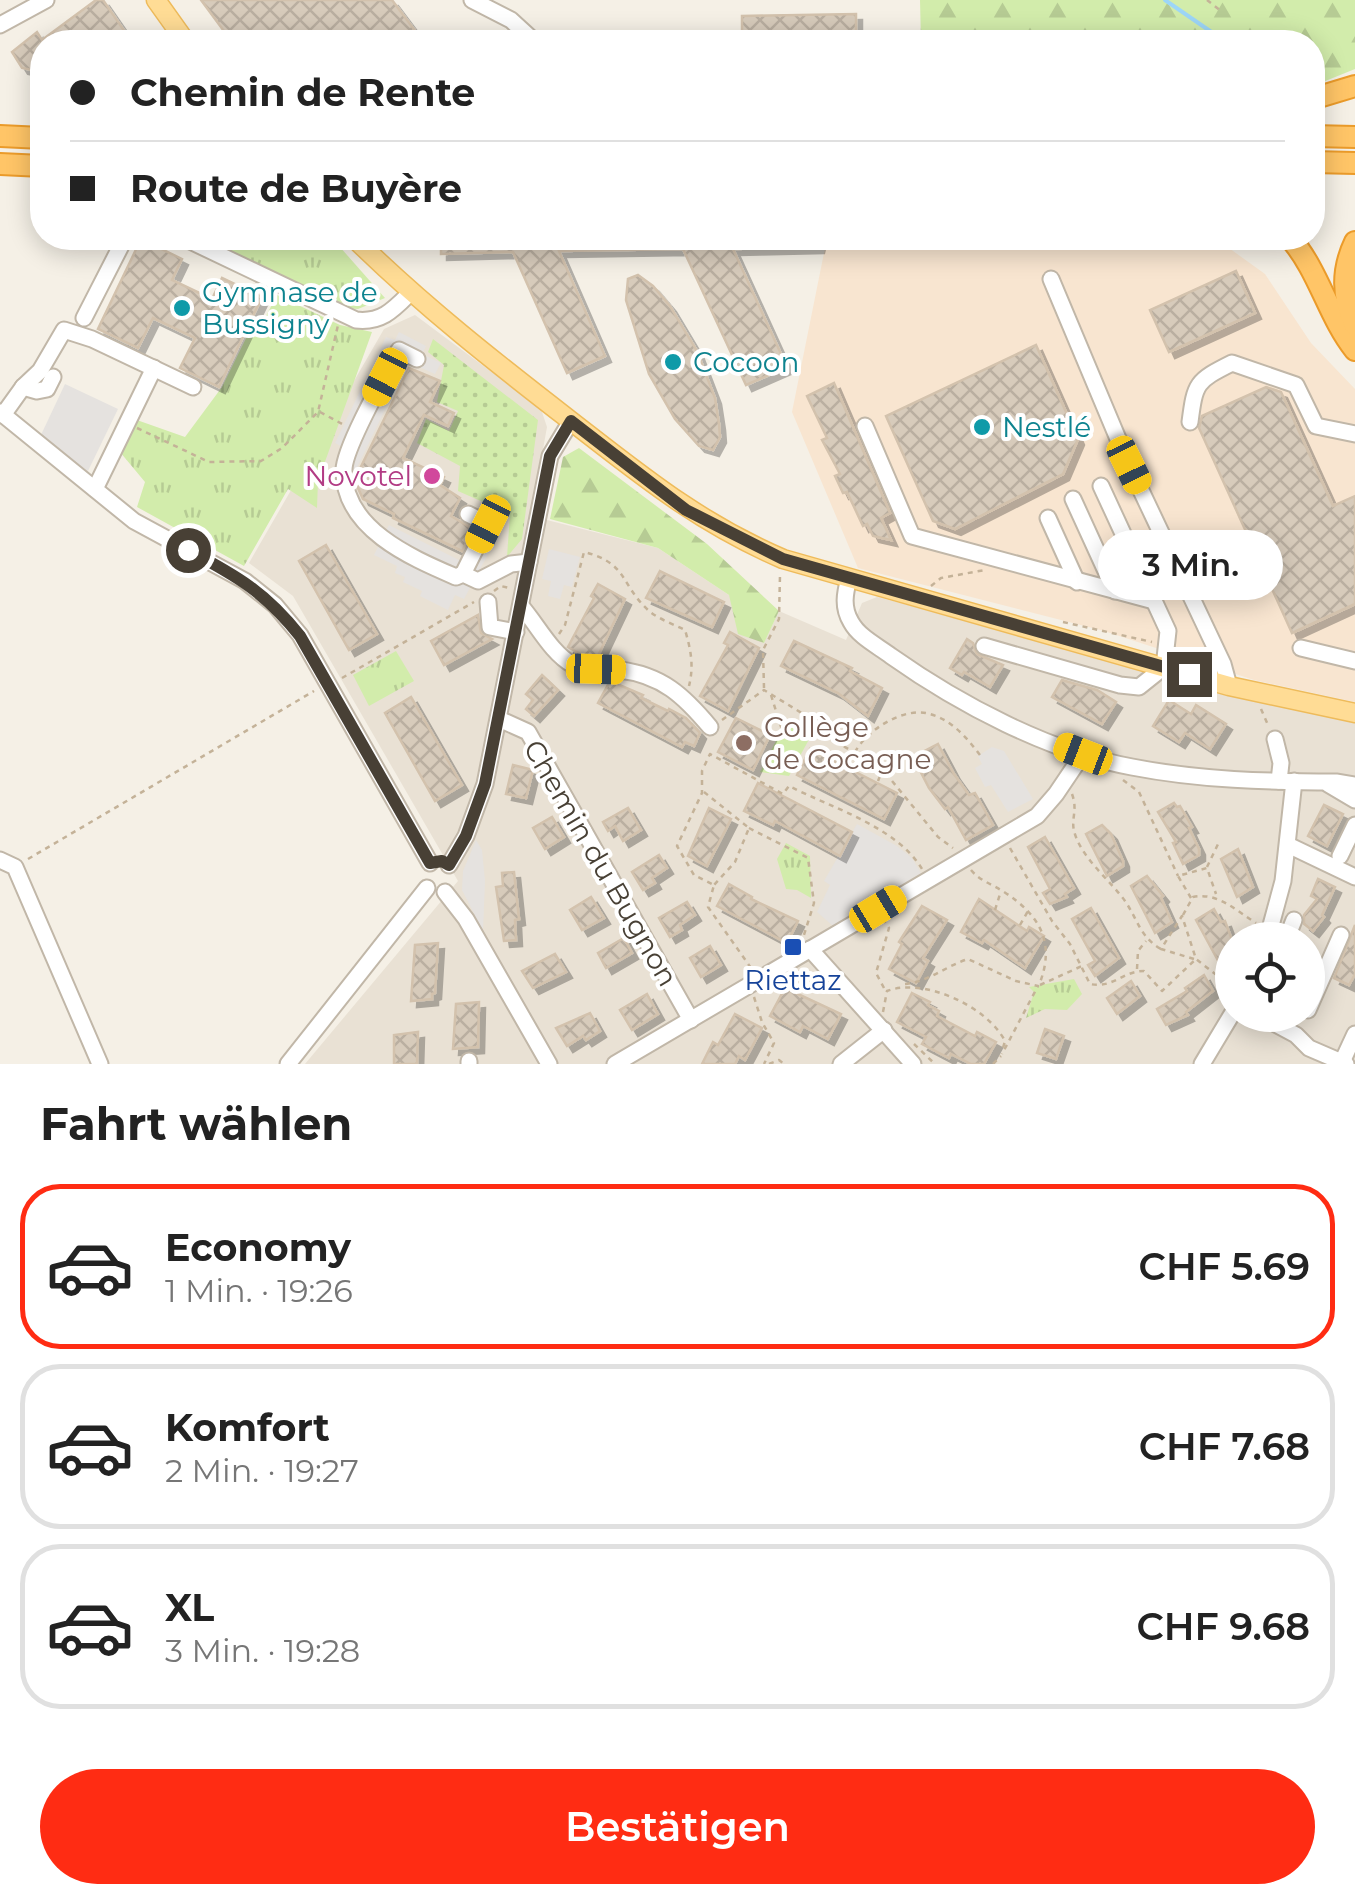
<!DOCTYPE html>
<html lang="de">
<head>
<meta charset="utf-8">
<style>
	:root { --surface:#fff; --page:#f6f6f6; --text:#222; --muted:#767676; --line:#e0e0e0; --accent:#ff2c13 }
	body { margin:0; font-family:Montserrat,sans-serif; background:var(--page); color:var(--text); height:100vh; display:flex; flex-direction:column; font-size:38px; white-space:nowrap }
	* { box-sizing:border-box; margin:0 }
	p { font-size:32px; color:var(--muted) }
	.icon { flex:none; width:55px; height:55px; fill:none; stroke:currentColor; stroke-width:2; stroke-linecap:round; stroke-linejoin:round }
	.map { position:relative; height:1064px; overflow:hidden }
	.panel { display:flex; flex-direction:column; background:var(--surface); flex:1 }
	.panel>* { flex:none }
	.guide { position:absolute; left:30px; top:30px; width:1295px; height:220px; border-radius:40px; box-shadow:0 5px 25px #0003; display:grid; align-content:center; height:220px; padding:0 40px; background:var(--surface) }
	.controls { position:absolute; left:1215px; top:922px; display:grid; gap:20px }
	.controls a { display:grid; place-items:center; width:110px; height:110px; border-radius:50%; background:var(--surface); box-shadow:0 5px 25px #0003; font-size:50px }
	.end { position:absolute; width:45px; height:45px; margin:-22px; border:12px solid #484035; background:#fff; box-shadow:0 0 0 5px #fff }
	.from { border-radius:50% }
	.bubble { position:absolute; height:70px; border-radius:35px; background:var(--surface); box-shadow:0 5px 25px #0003; font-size:32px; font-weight:600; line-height:70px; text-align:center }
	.car { position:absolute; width:30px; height:60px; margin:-30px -15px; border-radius:12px; box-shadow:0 0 8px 2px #0007; background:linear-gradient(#f5c518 24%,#345 0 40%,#f5c518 0 76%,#345 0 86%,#f5c518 0) }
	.guide b { display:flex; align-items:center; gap:35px; height:95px; font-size:38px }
	.guide b+b { border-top:2px solid var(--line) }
	.guide i { width:25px; height:25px; background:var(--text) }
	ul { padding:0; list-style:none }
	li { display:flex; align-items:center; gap:30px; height:165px; margin:0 20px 15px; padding:0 20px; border:5px solid var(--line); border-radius:40px }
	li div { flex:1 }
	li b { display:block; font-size:38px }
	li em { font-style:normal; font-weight:600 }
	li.current { border-color:var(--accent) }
	li>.icon { width:90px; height:90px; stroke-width:1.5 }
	h2 { padding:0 40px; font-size:45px; line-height:120px }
	.button { display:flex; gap:20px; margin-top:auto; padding:20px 40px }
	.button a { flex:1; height:115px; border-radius:60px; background:var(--accent); color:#fff; font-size:40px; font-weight:600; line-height:115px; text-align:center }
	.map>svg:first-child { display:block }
	.residential { fill:#e9e1d4; fill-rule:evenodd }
	.commercial { fill:#f8e5d0 }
	.grass { fill:url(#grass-tufts) }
	.forest { fill:url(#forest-firs) }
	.garden { fill:url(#garden-dots) }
	.parking { fill:#e5e2df }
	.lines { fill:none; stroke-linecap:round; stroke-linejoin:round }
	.stream { stroke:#9dd6f7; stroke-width:4 }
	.building { fill:url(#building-cross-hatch); stroke:#d3c2ad; stroke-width:2.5; filter:url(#shadow) }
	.minor-casing { stroke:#c1b7a8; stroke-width:19 }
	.major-casing { stroke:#eebb5b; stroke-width:21 }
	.highway-casing { stroke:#eb9b2a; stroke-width:24 }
	.path { stroke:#c4b298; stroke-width:2.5; stroke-dasharray:5 5; stroke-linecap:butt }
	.minor { stroke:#fff; stroke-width:15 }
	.major { stroke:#ffdc95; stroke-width:18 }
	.highway { stroke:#ffc567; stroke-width:20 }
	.route { stroke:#484035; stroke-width:12 }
	.culture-dot { fill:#0f9aa8; stroke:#fff; stroke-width:4 }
	.hotel-dot { fill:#d1479c; stroke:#fff; stroke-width:4 }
	.education-dot { fill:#8d6e63; stroke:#fff; stroke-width:4 }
	.transit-dot { fill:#1a4fb4; stroke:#fff; stroke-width:4 }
	.labels { text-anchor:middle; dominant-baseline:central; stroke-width:8; stroke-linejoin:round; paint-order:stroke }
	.culture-label { font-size:28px; fill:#0d838f; stroke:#fff; text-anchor:start }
	.hotel-label { font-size:28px; fill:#b23c85; stroke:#fff; text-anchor:end }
	.education-label { font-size:28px; fill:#785e54; stroke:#fff; text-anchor:start }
	.street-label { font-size:28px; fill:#484035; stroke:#fff }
	.transit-label { font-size:28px; fill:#164399; stroke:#fff }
</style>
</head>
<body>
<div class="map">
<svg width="1355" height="1064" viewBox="0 0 1355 1064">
	<defs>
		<pattern id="grass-tufts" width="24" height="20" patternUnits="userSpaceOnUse" patternTransform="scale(2.5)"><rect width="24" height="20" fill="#d2ecab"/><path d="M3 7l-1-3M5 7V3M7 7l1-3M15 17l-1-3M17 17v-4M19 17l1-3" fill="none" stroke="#b6cb94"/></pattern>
		<pattern id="forest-firs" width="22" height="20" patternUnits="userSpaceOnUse" patternTransform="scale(2.5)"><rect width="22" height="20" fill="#d2ecab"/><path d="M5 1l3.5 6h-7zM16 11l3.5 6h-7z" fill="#b6cb94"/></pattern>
		<pattern id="garden-dots" width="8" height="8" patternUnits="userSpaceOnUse" patternTransform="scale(2.5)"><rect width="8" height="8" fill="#d2ecab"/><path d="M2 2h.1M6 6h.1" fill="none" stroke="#b6cb94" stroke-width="1.8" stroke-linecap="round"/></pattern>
		<pattern id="building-cross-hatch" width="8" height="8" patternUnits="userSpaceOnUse" patternTransform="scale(2.5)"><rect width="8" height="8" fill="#d7cbbb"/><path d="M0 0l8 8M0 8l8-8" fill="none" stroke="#baafa1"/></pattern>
		<filter id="shadow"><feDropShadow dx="6" dy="6" stdDeviation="0" flood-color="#0004"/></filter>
	</defs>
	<rect width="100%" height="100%" fill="#f5f0e6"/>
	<path class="residential" d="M 415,315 L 541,409 L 547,427 L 531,516 L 658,548 L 729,595 L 764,642 L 779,611 L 846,640 L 862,603 L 877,597 L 1355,721 L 1355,1064 L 305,1064 L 458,881 L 293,596 L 249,563 L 384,329 ZM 1232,940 L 1308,940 L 1308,1015 L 1232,1015 Z"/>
	<polygon class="commercial" points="827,238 1215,238 1265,274 1311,343 1355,389 1355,702 1254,680 1104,631 858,568 792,412"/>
	<g class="grass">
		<polygon points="203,238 332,238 385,298 358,309 345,308"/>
		<polygon points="277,295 340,325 372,332 318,481 317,508 288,489 244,566 137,507 145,482 120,452 134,419 185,437 222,387 256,318 266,316"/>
		<polygon points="396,651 414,681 369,706 353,675"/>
		<polygon points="787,719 812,734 789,776 760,772"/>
		<polygon points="786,843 810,856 811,898 797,890 786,889 777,859"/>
		<polygon points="1074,979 1082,994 1067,1010 1045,1009 1026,1018 1034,992 1029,987"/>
	</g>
	<g class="forest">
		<polygon points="920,0 1355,0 1355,69 1313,86 1312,42 921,42"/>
		<polygon points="579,448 707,544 779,611 764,643 738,634 729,595 658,548 550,519 563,457"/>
	</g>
	<polygon class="garden" points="433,339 538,420 522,539 507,557 510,514 458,491 460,466 417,443 426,419 449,431 458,411 437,402 444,365 428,352"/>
	<g class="parking">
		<polygon points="399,332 426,346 422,354 441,363 435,374 408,362 355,472 339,465 346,449 335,443 386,337 395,340"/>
		<polygon points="65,384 118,409 88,471 40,437"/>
		<polygon points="488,509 507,519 464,599 455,595 448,610 420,596 422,591 403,582 405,577 395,573 397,566 374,555 389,525 461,561"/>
		<polygon points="549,549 580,557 572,587 564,585 560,599 548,596 551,581 542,579"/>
		<polygon points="992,747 1004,751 1033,799 1008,812 991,785 985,787 975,768 982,764 978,756"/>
		<polygon points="857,824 897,846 912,858 921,873 833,926 817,912 830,885 824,881"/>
		<polygon points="476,840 482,850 485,881 483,931 462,890 463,871"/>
	</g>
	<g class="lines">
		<polyline class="stream" points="1165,0 1226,42"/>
	</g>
	<g class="building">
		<polygon points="96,0 103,0 132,42 42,42 42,72 22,68 12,52 37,32 42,40"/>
		<polygon points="201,0 392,0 419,36 410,42 232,42"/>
		<polygon points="856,14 856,42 742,42 742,16"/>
		<polygon points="441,238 820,238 818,247 733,249 787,367 746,385 683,249 559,251 605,356 567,373 513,252 441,254"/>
		<polygon points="141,239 182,259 172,280 212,299 222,278 262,297 219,387 180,368 195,338 153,318 138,348 98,329"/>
		<polygon points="1236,271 1255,313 1169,352 1150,310"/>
		<polygon points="638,275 653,286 670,306 697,351 715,398 719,424 720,437 713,450 699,446 675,419 649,374 626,300 628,279"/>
		<polygon points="1036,345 1078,439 1063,474 955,529 933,521 886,416"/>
		<polygon points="409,368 440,381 430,402 454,413 448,426 424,415 403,458 444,477 440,485 460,498 451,516 473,529 462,551 393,518 394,514 363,499 358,488 356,477"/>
		<polygon points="834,383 890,513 881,518 891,540 873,536 867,524 863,526 847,492 843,493 835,476 840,474 822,440 827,438 807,396"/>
		<polygon points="1266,387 1281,392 1333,506 1355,496 1355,604 1292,633 1199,428 1202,416"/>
		<polygon points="326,545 377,634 349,650 299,561"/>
		<polygon points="660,571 724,602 712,627 646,598"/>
		<polygon points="598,584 625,599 597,658 586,657 568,647 594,598 591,596"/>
		<polygon points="478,615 481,633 492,639 444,665 431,641"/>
		<polygon points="730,632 759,648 728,711 700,696 728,645 724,643"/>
		<polygon points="967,639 973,643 977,654 1003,665 990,687 964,672 962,675 950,668"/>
		<polygon points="794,641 852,668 850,671 882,688 868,716 838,693 781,666"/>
		<polygon points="542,675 558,690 534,716 526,709 533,700 526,694"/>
		<polygon points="1062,680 1097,690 1116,702 1102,724 1052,697"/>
		<polygon points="610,681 643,695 641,698 668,711 669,709 686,718 700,733 694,746 685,742 682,747 598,703"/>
		<polygon points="411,697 462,785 435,801 385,713"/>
		<polygon points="1169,700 1191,714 1196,705 1226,724 1210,749 1185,733 1179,742 1153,726"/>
		<polygon points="736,718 770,735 753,770 718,752"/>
		<polygon points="938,744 954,774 969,795 975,793 993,825 966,840 948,807 945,809 929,788 913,757"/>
		<polygon points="810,749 897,793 884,819 797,775"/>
		<polygon points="513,765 533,770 526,798 506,794"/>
		<polygon points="758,783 852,832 840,856 775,821 773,825 744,811"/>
		<polygon points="1174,803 1177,807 1180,806 1192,827 1189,828 1199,849 1199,855 1183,864 1173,843 1176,842 1158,812"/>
		<polygon points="1324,805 1343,814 1327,846 1308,836"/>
		<polygon points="628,808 641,830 623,841 615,826 608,831 603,822"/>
		<polygon points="709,808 731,819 707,866 688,856"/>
		<polygon points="552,817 564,837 545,849 533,828"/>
		<polygon points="1102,825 1111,834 1123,861 1123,866 1107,876 1086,834"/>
		<polygon points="1045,837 1074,888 1065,894 1067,897 1050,904 1043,893 1050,889 1028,847"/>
		<polygon points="1238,849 1253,887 1237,897 1221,859"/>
		<polygon points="659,855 667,868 652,878 655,883 643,890 632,872"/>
		<polygon points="514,872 519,919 515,920 516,940 504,941 496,887 503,886 502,873"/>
		<polygon points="1147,876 1163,896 1161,898 1172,922 1155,933 1131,886"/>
		<polygon points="1318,879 1335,887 1322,915 1324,917 1313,931 1304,924 1304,915 1317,899 1311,896"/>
		<polygon points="729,884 752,897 751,899 798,921 787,943 717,906"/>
		<polygon points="591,897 604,918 582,930 570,910"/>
		<polygon points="979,899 1027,931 1029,927 1044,936 1025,968 984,940 982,943 961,932"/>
		<polygon points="687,902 695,915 680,925 682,930 670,937 659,918"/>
		<polygon points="922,906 947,920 923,958 928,961 916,983 889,969 902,944 899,942"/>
		<polygon points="1091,908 1119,958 1095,976 1088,965 1095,961 1072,919"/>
		<polygon points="1214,909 1221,922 1225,921 1232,940 1232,960 1221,966 1196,920"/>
		<polygon points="1355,925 1355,974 1349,985 1334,978"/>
		<polygon points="624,938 632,953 606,968 598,953"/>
		<polygon points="438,943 435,993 432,994 432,999 411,1001 415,945"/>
		<polygon points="710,946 721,965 701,977 690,958"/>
		<polygon points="555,954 566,972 533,988 522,971"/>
		<polygon points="1204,975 1213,991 1186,1012 1188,1015 1166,1025 1157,1009 1187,991 1185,988"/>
		<polygon points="1131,981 1140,996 1117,1014 1107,998"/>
		<polygon points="785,988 841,1014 828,1039 803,1026 800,1032 770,1016"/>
		<polygon points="912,993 930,1002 928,1005 939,1011 937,1016 975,1036 977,1032 996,1042 984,1064 971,1064 951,1054 949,1058 922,1044 926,1037 897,1022"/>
		<polygon points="647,994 658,1014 632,1030 620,1010"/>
		<polygon points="479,1002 478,1047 453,1049 456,1004"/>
		<polygon points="590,1013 600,1031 586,1040 583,1036 567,1046 556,1028"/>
		<polygon points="735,1014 762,1028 745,1060 739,1056 735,1064 702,1064 713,1042 718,1045"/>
		<polygon points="1045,1029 1064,1036 1056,1059 1037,1053"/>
		<polygon points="418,1032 417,1064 394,1064 394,1035"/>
	</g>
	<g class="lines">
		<g class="minor-casing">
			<g id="minor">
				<polyline points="472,0 511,20 535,42"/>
				<polyline points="0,25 46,0"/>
				<path d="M 184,238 L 356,320 C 382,323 394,309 411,292"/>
				<polyline points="1051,279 1129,465 1223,664 1229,686"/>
				<polyline points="84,318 125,238"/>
				<path d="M 417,359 L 399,350 C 386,374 344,448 344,470 C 343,529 412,558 456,577 L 463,574 L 478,581 L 511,564 L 529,562"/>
				<polyline points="23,387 40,371 64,330 92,339 193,387"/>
				<polyline points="0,412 134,521 245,581 275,605 300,635 430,863"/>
				<polyline points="3,415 23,387 37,391 47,389 53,377"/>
				<path d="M 1190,422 C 1195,383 1196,381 1232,363 L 1296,385 L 1316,426 L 1355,434"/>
				<polyline points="865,426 912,536 1154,601"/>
				<polyline points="95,489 154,368"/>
				<polyline points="1073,499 1115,591"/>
				<polyline points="1048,518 1077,582"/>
				<polyline points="463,574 488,524 468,514"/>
				<path d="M 849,578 C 845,593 842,607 851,622 C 859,637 878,646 891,656 C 959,704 1049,752 1132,767 C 1199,780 1268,782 1336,782 L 1355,785"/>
				<polyline points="488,602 490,627 516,632"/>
				<path d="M 521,606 C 537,624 551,653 573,665 C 587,672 604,668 620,670 C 662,675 684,696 710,727"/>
				<polyline points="984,646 1120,685 1139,687 1164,667 1168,631 1101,486"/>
				<polyline points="1301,648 1355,661"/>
				<polyline points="499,719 528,732 691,1020"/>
				<polyline points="1275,739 1281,763 1279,781"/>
				<polyline points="1328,784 1355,800"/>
				<polyline points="1288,845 1355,877"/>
				<polyline points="1340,856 1355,825"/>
				<polyline points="0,860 15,867 100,1064"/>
				<polyline points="449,865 466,836 485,784 550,456 571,421"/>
				<polyline points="445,892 466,919 549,1064"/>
				<polyline points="1267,940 1283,881 1294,781"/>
				<polyline points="1286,940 1294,920"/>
				<polyline points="810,949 913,1064"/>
				<polyline points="1308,1010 1341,935"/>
				<polyline points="1259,1015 1296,1035 1309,1048 1346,1064"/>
				<polyline points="469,1061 469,1064"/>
				<polyline points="1342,1062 1355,1034"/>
				<polyline points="288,1064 427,888"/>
				<polyline points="615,1064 1037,816 1056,794 1083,754"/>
				<polyline points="841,1064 884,1030"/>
				<polyline points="1202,1064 1232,1014"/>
			</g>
		</g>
		<g class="major-casing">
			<g id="major">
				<polyline points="156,0 186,42"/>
				<path d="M 354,238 C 422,305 496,363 571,421 C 642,476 699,523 783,559 L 1229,686 L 1355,713"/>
			</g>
		</g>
		<g class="highway-casing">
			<g id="highway">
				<polyline points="1312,99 1355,86"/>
				<polyline points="0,136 42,138"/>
				<polyline points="1312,136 1355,137"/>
				<polyline points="1312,162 1355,163"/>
				<polyline points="0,164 42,166"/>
				<path d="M 1290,238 C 1319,271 1328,316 1355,350"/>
				<path d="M 1355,242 C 1342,269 1342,297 1355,325"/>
			</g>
		</g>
		<g class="path">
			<polyline points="1207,0 1221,11"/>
			<polyline points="320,412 344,425"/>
			<polyline points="137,428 209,462 261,461 282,448 318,412 338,325"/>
			<polyline points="931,586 941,578 985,570"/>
			<polyline points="494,591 501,586 509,588"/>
			<polyline points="1063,622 1152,642"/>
			<path d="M 559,634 L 565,625 L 584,552 C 628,563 620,584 648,610 C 658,619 673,624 685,630 C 691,650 694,666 689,686"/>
			<polyline points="342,678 474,602"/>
			<polyline points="764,688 763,650 779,619 780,575"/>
			<polyline points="771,695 782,730"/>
			<polyline points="1261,709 1268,725"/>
			<polyline points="722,720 764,690 823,726 840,744 883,770 938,837 953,848"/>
			<path d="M 855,752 C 867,730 904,706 930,714 C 952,720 967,738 980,755"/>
			<polyline points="1123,780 1139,792 1178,876"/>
			<polyline points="878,781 882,771"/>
			<polyline points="704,792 749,828 735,862 714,885"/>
			<path d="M 1072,794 C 1078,810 1071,818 1074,831 C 1081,858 1110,880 1125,901 C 1138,920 1140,937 1161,949"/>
			<polyline points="749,828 808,858 814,903 803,938"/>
			<path d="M 1010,848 L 1052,921 L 1070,944 L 1090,984 C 1112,989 1123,971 1144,971 L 1162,991 L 1196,959"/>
			<polyline points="28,859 314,691"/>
			<polyline points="1207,867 1219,842"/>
			<path d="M 971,870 C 980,881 992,884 1004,892 C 1040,915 1056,943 1039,985"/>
			<polyline points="1191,898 1178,876 1207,868 1216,894"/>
			<polyline points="995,910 1001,891"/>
			<path d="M 1183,915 L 1193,897 C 1218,892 1235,910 1256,923"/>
			<polyline points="1020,925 1028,911"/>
			<polyline points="1194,959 1161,949 1182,916 1196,959 1219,977 1225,1001"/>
			<path d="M 751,968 L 708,907 L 714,885 L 694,875 L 677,846 L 702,793 L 702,771 L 710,754 L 783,794 L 789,786 C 832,808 897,827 922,869"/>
			<polyline points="1137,969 1138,951 1146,941"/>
			<path d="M 905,984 C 928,982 946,966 968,959 L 1016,981 L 1038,986 L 1002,1054"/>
			<polyline points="1040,985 1082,966"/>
			<polyline points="884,988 876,973 889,928 884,920"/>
			<polyline points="754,997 762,1022 774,1043 764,1064"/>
			<path d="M 883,1012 L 887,991 C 923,977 987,1006 1005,1041 L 1003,1048"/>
			<polyline points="914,1044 935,1064"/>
			<polyline points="769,1064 779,1060 784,1064"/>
			<polyline points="993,1064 1001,1056"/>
		</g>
		<use href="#minor" class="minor"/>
		<use href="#major" class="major"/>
		<use href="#highway" class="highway"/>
	</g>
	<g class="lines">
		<path class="route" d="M 188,550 C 237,576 265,592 300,636 L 430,863 L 442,861 L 449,865 L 466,836 L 485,784 L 550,456 L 571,421 L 686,510 L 783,559 L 1189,674"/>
	</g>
	<g class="culture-dot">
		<circle cx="182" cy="308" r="10"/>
		<circle cx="673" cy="362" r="10"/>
		<circle cx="982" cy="427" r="10"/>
	</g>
	<circle class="hotel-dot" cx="432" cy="476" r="10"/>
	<circle class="education-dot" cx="744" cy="743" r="10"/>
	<rect class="transit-dot" x="783" y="937" width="20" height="20" rx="5"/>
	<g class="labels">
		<g class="culture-label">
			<text x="202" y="292">Gymnase de<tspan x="202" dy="32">Bussigny</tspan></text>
			<text x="693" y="362">Cocoon</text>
			<text x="1002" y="427">Nestlé</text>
		</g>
		<g class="hotel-label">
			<text x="412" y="476">Novotel</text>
		</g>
		<g class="education-label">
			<text x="764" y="727">Collège<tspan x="764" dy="32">de Cocagne</tspan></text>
		</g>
		<g class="street-label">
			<text transform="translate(601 863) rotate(60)">Chemin du Bugnon</text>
		</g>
		<g class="transit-label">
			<text x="793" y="980">Riettaz</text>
		</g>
	</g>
</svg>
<div class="controls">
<a><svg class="icon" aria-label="locate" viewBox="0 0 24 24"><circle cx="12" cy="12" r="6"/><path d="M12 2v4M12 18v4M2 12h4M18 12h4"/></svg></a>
</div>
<i class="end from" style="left:188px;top:550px"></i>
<i class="end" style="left:1189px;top:674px"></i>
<div class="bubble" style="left:1098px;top:530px;width:185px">3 Min.</div>
<i class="car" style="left:385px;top:377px;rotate:207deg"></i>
<i class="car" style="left:1129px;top:465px;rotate:154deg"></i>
<i class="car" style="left:488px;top:524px;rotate:207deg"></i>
<i class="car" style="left:596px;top:669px;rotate:92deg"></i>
<i class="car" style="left:1083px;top:754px;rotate:291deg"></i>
<i class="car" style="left:878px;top:909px;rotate:59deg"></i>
<div class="guide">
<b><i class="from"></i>Chemin de Rente</b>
<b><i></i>Route de Buyère</b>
</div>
</div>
<section class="panel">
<h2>Fahrt wählen</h2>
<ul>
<li class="current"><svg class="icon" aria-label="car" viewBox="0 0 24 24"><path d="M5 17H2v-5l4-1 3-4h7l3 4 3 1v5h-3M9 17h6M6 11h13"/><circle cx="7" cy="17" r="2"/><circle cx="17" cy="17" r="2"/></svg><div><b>Economy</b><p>1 Min. · 19:26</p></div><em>CHF 5.69</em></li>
<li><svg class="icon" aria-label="car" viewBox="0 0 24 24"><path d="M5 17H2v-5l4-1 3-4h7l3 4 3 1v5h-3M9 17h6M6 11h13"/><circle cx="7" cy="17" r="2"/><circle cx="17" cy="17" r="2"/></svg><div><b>Komfort</b><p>2 Min. · 19:27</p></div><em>CHF 7.68</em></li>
<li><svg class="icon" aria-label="car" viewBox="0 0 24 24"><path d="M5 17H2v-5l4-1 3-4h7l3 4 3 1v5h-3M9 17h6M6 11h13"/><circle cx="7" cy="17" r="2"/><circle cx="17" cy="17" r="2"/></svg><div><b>XL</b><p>3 Min. · 19:28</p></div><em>CHF 9.68</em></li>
</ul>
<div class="button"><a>Bestätigen</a></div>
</section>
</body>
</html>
